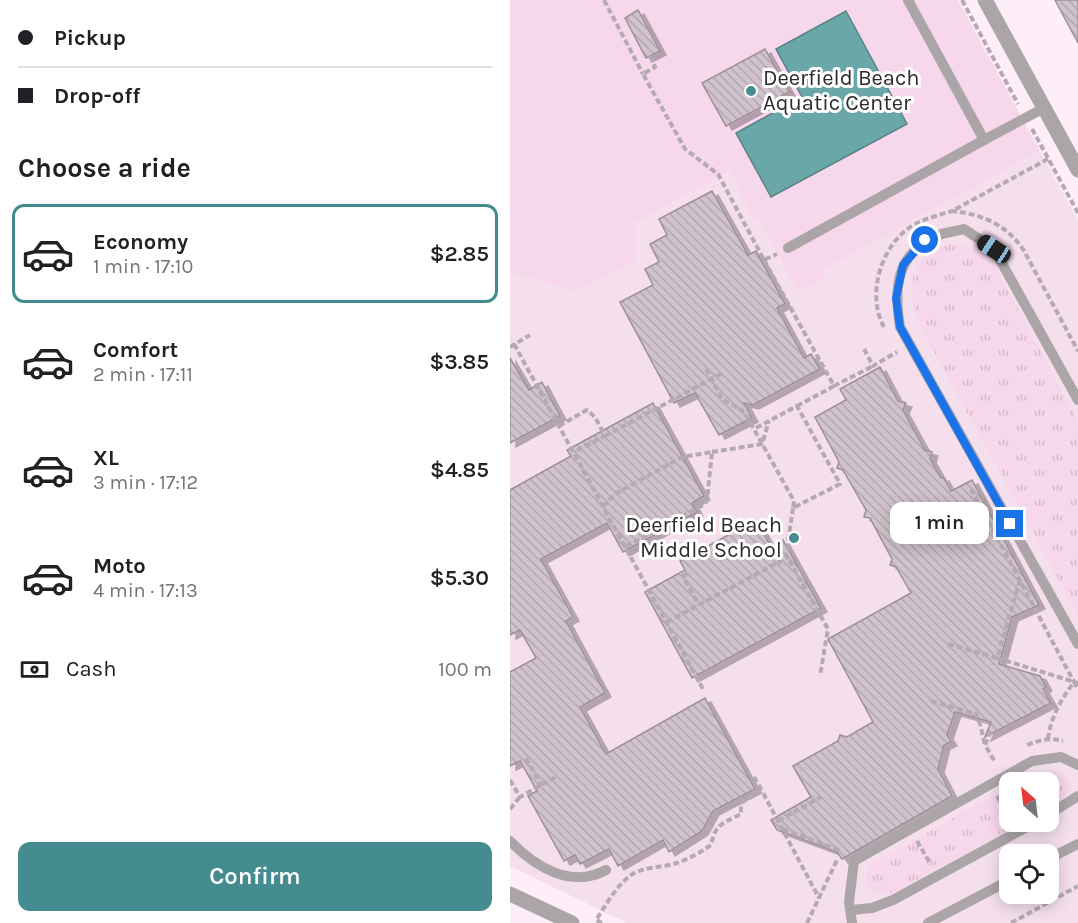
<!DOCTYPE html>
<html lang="en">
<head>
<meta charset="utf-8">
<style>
	:root { --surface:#fff; --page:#f6f6f6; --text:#202124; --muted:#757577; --line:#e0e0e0; --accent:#448c8f }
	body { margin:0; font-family:Karla,sans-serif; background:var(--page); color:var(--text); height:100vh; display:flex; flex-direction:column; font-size:22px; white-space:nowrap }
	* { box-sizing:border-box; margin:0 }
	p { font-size:20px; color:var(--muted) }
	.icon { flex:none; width:33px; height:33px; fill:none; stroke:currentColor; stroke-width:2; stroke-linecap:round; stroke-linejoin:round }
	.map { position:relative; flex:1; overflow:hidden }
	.panel { display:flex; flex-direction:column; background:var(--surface); width:510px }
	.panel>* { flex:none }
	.guide { display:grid; align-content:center; height:132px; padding:0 18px; background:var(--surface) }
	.needle { width:39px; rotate:332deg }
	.controls { position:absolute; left:489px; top:772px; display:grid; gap:12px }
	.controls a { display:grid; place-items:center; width:60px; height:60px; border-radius:12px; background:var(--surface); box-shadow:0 3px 15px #0003; font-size:30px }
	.end { position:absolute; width:27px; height:27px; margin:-14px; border:8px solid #1a73e8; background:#fff; box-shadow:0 0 0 3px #fff }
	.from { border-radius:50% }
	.bubble { position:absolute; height:42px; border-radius:12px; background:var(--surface); box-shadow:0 3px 15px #0003; font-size:20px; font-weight:600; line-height:42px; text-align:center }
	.car { position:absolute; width:18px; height:36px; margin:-18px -9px; border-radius:8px; box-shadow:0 0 4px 2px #0007; background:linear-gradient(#222 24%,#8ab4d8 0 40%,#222 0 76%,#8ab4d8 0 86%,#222 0) }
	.guide b { display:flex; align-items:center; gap:21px; height:57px; font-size:22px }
	.guide b+b { border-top:2px solid var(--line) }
	.guide i { width:15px; height:15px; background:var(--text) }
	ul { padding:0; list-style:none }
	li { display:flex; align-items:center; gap:18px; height:99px; margin:0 12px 9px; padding:0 6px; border:3px solid transparent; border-radius:12px }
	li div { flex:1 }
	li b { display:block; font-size:22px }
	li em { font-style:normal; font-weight:600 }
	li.current { border-color:var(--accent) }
	li>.icon { width:54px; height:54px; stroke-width:1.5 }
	h2 { padding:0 18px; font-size:27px; line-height:72px }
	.pay { display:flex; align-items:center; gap:15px; height:66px; padding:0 18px; font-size:22px }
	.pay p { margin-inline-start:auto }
	.action { display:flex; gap:12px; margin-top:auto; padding:12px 18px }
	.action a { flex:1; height:69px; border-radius:12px; background:var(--accent); color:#fff; font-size:24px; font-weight:600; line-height:69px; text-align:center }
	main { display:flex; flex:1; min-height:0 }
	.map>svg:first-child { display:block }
	.built { fill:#f5dfed; fill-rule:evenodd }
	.grass { fill:url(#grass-tufts) }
	.park { fill:#f7d7eb }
	.water { fill:#6aa7a9; stroke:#588284; stroke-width:1.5 }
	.building { fill:url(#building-back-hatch); stroke:#9d8f98; stroke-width:1.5; filter:url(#shadow) }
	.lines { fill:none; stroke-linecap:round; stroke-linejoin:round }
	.path { stroke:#b5aab1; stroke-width:4; stroke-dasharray:6 3; stroke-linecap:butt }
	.lane { stroke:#aba5a8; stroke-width:10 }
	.street { stroke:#aba5a8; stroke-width:15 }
	.route { stroke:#1a73e8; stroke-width:8 }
	.poi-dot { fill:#448c8f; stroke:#fff; stroke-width:2 }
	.labels { text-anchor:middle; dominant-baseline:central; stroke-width:6; stroke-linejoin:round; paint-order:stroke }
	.poi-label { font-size:22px; fill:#2f2a2d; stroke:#fff; text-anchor:start }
</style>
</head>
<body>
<main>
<section class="panel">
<div class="guide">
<b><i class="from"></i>Pickup</b>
<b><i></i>Drop-off</b>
</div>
<h2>Choose a ride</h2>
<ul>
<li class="current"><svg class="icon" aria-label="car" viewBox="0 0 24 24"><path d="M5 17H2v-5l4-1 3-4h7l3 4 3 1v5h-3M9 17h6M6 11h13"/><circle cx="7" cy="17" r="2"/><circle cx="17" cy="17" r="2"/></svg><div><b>Economy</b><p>1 min · 17:10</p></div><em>$2.85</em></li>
<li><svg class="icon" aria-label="car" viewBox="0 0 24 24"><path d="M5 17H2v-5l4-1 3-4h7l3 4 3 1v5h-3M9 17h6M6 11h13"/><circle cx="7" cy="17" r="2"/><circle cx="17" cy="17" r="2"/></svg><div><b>Comfort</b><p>2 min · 17:11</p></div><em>$3.85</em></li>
<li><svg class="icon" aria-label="car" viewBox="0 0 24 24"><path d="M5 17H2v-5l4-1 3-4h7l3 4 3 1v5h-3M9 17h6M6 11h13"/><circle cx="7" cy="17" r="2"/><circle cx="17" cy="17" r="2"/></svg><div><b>XL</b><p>3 min · 17:12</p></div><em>$4.85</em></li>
<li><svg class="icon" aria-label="car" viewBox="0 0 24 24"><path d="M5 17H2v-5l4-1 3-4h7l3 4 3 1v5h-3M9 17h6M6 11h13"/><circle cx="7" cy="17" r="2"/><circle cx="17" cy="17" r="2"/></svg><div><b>Moto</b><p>4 min · 17:13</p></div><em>$5.30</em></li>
</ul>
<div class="pay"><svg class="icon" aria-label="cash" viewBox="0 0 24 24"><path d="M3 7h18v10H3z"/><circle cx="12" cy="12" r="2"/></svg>Cash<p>100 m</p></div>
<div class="action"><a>Confirm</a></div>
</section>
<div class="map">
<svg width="568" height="923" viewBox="0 0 568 923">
	<defs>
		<pattern id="grass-tufts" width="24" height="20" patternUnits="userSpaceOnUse" patternTransform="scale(1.5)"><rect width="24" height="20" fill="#f7d7eb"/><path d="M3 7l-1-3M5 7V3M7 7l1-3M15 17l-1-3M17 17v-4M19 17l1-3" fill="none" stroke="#d4b9ca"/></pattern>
		<pattern id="building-back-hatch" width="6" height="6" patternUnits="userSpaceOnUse" patternTransform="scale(1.5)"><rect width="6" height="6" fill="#d1c3cc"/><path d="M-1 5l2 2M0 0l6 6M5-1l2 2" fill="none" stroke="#b4a8b0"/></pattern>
		<filter id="shadow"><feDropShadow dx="6" dy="4" stdDeviation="0" flood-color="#0004"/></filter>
	</defs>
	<rect width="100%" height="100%" fill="#fdeef8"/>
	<path class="built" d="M 530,151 L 568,220 L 568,923 L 117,923 L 0,866 L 0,272 L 66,292 L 125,223 L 220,171 L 242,217 L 251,223 L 288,293 L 316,277 L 313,270 ZM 500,783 L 538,783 L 538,822 L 500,822 ZM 500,855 L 538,855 L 538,894 L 500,894 Z"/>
	<g class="grass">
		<path d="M 442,243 C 462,246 473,253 486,268 L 568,421 L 568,615 L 410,326 C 395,289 398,254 442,243 Z"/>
		<polygon points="542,770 553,773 561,787 548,803 539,808 538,783 506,783 524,773"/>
		<path d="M 499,787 L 500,822 L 514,822 L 388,890 C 368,898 364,898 355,877 L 358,869 L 363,863 Z"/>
	</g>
	<polygon class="park" points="0,0 448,0 530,151 313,270 317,277 288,293 251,223 242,217 220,171 125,223 125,260 65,292 0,272"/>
	<polygon class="water" points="336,11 397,124 261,197 226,133 292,97 266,49"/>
	<g class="building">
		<polygon points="545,0 568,0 568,43"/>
		<polygon points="128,10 150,51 136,58 115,18"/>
		<polygon points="255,49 279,92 216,126 192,83"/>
		<polygon points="202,191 238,255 246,251 275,304 267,308 294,358 301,354 310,369 243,405 234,403 242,418 209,435 185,393 164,403 110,302 143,285 135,269 149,262 140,244 157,235 149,219"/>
		<polygon points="0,358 19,390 32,382 50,416 0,443"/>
		<polygon points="370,367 388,401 396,403 393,410 415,450 422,452 420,459 431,478 433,477 441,491 462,480 529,605 502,617 489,664 530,676 536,687 533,689 541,703 475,737 481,722 445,712 437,735 441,742 434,745 428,769 442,796 332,859 327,852 267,830 261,820 301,797 283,766 328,741 330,735 337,737 363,722 318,639 401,593 386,567 380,565 382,559 360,518 354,517 356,510 333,470 327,468 329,462 305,417 336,400 330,389"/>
		<polygon points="143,403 194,496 182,503 187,512 113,552 97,523 31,559 63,617 56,621 95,693 70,707 96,754 195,698 245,789 203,811 192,831 159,852 153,840 108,866 99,849 70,864 65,855 54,861 18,796 27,791 10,761 0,766 0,672 26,658 10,630 0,635 0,490 61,456 57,450"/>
		<polygon points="246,520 270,563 273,540 311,608 182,678 135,592 175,570 170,561"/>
	</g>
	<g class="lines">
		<g class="path">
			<polyline points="94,0 133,74"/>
			<polyline points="452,0 508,104"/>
			<polyline points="140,56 145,67 133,74 175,149 208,174 254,260 267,254"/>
			<polyline points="522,129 568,213"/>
			<path d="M 538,159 L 442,211 C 472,214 495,224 513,249 L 568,351"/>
			<polyline points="254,260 324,386 363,366"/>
			<path d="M 374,327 C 356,295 371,245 402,226 C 414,219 428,215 442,211"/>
			<polyline points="4,344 193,689"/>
			<polyline points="0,347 20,335"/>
			<polyline points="354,349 363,366 387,352"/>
			<polyline points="196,369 212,399 227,407 235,413 284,501 283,508 330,484 287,406 244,429"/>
			<polyline points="287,406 324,386"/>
			<polyline points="49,426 77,410 85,417 95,436 64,452"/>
			<polyline points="95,436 211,374"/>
			<polyline points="202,452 252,444 259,421"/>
			<polyline points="461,489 564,682"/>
			<polyline points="93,507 105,494 172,457 202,452 197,500 195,504 115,547"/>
			<polyline points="283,508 276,555 318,629 310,676"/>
			<polyline points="177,574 173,576 189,605"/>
			<polyline points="510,580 487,658 568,683"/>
			<polyline points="157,622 278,557"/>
			<polyline points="438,644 487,658"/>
			<path d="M 421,701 L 466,714 C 471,724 472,734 475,745"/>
			<polyline points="481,731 475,745 485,762"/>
			<path d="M 538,739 C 541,716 551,700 564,682 L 568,689"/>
			<path d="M 517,745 C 530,740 540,737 553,741"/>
			<polyline points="16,758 31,785"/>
			<polyline points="244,777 252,791"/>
			<polyline points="0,780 10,797 47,776"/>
			<polyline points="487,796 500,819"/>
			<polyline points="0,809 10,797"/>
			<polyline points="268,821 311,797"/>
			<polyline points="197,825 203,832"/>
			<polyline points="273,829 331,851"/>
			<polyline points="407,841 420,863"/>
			<polyline points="514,855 514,846"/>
			<path d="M 92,923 L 86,920 C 96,905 106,886 121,875 C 135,866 152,868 167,863 C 179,859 191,852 201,845 C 206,823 212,824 231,814 L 231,803 L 252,791 L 309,898"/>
			<polyline points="297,923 328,858"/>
			<polyline points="501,923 568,886"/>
		</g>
		<g class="lane">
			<polyline points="474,140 534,108"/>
			<polyline points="278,248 474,140 398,0"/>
			<path d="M 568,400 L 484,249 L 454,229 C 442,232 423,234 414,242 C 384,264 385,294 390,327 L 568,644"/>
			<polyline points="538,815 568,796"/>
			<path d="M 0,841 C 25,867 61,889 96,870"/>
			<polyline points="538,859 568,844"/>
			<polyline points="341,910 362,908 383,900 526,822"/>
			<polyline points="342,923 339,902 344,861 522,761 551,757 568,765"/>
			<polyline points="418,923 500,880"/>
		</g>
		<g class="street">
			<polyline points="475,0 568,170"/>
			<polyline points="0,894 62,923"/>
		</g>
	</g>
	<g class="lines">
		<polyline class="route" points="415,240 393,265 386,298 390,327 500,524"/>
	</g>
	<g class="poi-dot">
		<circle cx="241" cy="91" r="6"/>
		<circle cx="284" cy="538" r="6"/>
	</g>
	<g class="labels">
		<g class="poi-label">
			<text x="253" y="78">Deerfield Beach<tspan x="253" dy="25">Aquatic Center</tspan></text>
			<text x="272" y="525" text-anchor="end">Deerfield Beach<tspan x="272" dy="25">Middle School</tspan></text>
		</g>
	</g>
</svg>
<div class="controls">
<a><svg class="needle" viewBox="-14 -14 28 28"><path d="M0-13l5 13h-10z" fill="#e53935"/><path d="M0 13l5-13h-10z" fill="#757577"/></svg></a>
<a><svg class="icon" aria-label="locate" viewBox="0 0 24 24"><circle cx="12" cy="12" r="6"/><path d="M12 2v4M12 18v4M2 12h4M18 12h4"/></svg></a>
</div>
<i class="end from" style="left:415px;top:240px"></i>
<i class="end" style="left:500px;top:524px"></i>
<div class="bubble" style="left:380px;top:502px;width:99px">1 min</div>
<i class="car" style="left:484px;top:249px;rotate:303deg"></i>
</div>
</main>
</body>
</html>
